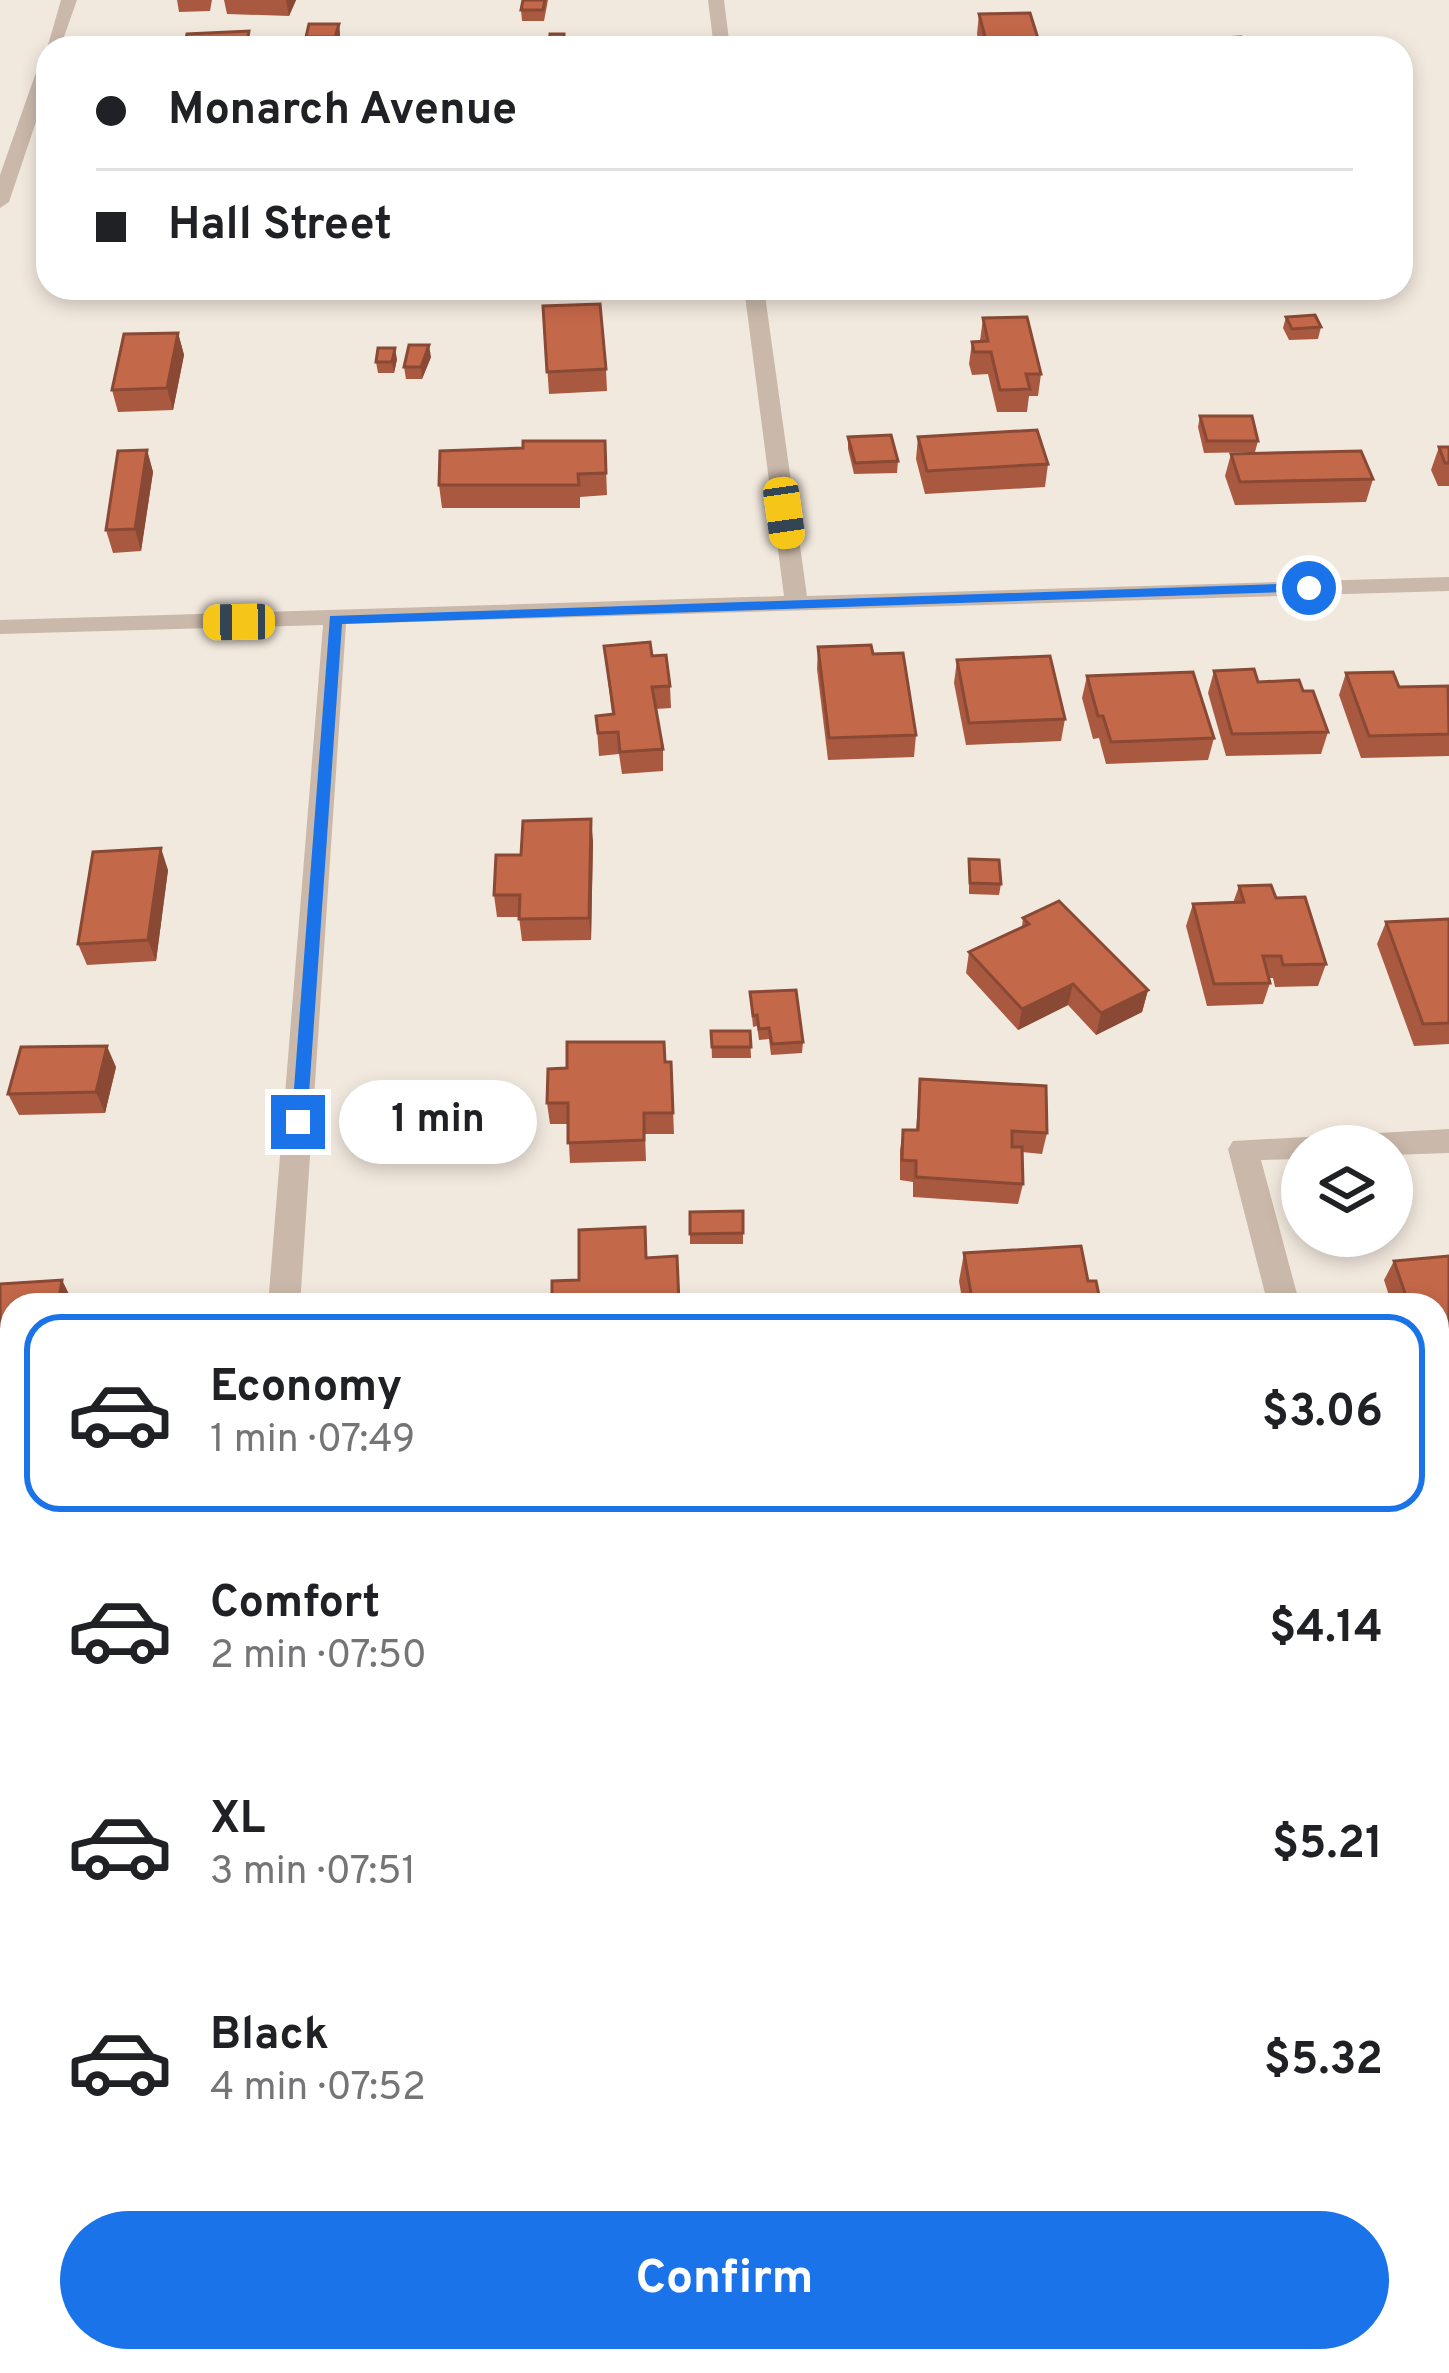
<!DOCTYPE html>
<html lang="en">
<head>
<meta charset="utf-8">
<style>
	:root { --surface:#fff; --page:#f6f6f6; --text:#202124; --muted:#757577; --line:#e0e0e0; --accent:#1a73e8 }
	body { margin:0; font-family:Overpass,sans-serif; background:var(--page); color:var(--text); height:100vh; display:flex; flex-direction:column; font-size:45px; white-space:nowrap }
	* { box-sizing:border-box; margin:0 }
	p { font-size:39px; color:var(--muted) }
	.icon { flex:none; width:66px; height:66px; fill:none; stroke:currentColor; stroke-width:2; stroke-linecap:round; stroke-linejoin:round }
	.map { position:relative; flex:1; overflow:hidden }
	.side { position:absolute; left:0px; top:1293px; width:1449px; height:1080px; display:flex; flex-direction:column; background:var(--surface); border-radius:36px 36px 0 0; box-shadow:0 6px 18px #0003 }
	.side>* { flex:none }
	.guide { position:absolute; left:36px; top:36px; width:1377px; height:264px; border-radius:36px; box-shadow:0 6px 18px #0003; display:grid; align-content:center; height:264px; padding:0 60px; background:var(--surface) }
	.tools { position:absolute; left:1281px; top:1125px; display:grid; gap:24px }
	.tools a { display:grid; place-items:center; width:132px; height:132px; border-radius:50%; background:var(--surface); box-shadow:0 6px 18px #0003; font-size:60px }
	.end { position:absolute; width:54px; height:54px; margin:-27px; border:15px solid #1a73e8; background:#fff; box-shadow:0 0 0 6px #fff }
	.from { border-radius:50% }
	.bubble { position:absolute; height:84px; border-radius:42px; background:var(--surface); box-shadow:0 6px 18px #0003; font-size:39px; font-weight:700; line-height:84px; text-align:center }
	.car { position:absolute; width:36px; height:72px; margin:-36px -18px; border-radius:15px; box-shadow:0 0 9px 3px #0007; background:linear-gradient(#f5c518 24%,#345 0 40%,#f5c518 0 76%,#345 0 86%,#f5c518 0) }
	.guide b { display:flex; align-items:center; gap:42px; height:114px; font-size:45px }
	.guide b+b { border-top:3px solid var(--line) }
	.guide i { width:30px; height:30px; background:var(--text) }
	ul { padding:21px 0 0; list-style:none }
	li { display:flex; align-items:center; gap:36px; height:198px; margin:0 24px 18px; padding:0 36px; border:6px solid transparent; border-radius:36px }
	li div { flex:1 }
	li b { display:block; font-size:45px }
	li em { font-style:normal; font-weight:700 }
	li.on { border-color:var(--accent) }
	li>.icon { width:108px; height:108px; stroke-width:1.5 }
	.cta { display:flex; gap:24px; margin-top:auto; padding:24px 60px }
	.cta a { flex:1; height:138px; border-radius:72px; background:var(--accent); color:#fff; font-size:48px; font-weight:700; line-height:138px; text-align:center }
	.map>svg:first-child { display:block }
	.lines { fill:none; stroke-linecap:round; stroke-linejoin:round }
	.lane { fill:#cab9aa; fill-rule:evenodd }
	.street { fill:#cab9aa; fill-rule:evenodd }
	.wall { fill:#a95940 }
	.shaded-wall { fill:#894934 }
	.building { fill:#c4684a; stroke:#894934; stroke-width:3 }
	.route { fill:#1a73e8 }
</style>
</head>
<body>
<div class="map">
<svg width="1449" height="2373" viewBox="0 0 1449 2373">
	<rect width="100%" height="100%" fill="#f2e9de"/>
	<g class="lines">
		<polygon class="lane" points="1449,1487 1449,1517 1437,1518 1437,1488"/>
		<g class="street">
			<polygon points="61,0 77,0 60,48 46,52"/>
			<polygon points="708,0 724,0 730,48 714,48"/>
			<polygon points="48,56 48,86 9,202 0,208 0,175 40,61"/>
			<polygon points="744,288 764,288 807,596 1449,577 1449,591 346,624 300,1305 268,1305 323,625 0,634 0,620 784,596"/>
			<polygon points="1449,1129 1449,1153 1392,1155 1392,1146 1302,1146 1302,1159 1261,1160 1300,1305 1268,1305 1228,1149 1233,1141"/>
			<polygon points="1437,1874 1449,1879 1449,1959 1437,1954"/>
			<polygon points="183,2361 227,2361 226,2373 182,2373"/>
		</g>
	</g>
	<g class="wall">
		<polygon points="177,0 212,0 210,11 179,12"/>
		<polygon points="224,0 296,0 289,16 227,14"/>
		<polygon points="523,0 548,0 544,21 522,21 521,10"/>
		<polygon points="979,14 1041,48 980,48 977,34"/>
		<polygon points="339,24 340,35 337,48 308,48 306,37"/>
		<polygon points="162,288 206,288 204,292 163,291"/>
		<polygon points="543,306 606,369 607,391 549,394"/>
		<polygon points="1286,317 1321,327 1318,339 1289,340 1283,328"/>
		<polygon points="983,318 1041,374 1038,396 1029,396 1027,412 997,412 988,374 972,375 969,364 972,342 980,341"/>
		<polygon points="178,333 184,355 173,410 118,412 112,390"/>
		<polygon points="431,357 422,379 406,379 404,367"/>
		<polygon points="397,359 394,373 378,373 376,362"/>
		<polygon points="1200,416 1258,441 1255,452 1204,453 1198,427"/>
		<polygon points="848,437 898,461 897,473 854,474 848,449"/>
		<polygon points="918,437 1048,464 1045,487 925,494 916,459"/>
		<polygon points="605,441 607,495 580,497 580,508 442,508 439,485 523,448"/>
		<polygon points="1439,447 1449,447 1449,486 1438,486 1431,470"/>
		<polygon points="147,450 153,472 141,551 113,553 106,530"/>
		<polygon points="1231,454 1373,479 1366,502 1235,505 1225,476"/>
		<polygon points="604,646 652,656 670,686 671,708 656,709 663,749 663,771 622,774 619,754 599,756 596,716 612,714"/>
		<polygon points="818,647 873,654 916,735 914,757 828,760 817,669"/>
		<polygon points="957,660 1065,719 1061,741 966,745 954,683"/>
		<polygon points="1214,671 1303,691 1328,732 1321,754 1226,756 1208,693"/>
		<polygon points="1346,673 1399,687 1449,688 1449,756 1361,758 1339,695"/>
		<polygon points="1087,676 1214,738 1208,760 1106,764 1099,738 1093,739 1082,698"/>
		<polygon points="593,841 591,940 522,941 519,917 497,917 494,895 521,855"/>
		<polygon points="969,859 1001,884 999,895 969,894"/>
		<polygon points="168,870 156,961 87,965 78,944"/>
		<polygon points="1239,886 1276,898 1326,964 1318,986 1275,987 1273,978 1269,978 1270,983 1263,1004 1207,1006 1186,926 1193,904 1233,903"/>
		<polygon points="1023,918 1148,990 1142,1012 1096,1035 1068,1005 1018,1030 966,973 969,952 1022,927"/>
		<polygon points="1449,919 1449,1044 1414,1046 1377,944 1386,922"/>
		<polygon points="750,992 803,1042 802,1053 771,1055 769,1039 759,1040 757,1026 753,1027"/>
		<polygon points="711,1031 750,1031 751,1058 712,1058"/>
		<polygon points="665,1062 671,1062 674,1134 645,1134 646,1161 570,1163 568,1124 550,1124 547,1103"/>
		<polygon points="116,1067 105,1113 19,1115 8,1094"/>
		<polygon points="920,1079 1047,1133 1042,1154 1022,1152 1023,1184 1018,1204 913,1197 913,1182 900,1180 900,1150 903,1130 916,1130"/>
		<polygon points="743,1211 743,1244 690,1244 690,1212"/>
		<polygon points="964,1253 1088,1281 1101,1305 963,1305 959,1281"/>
		<polygon points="1449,1256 1449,1374 1437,1375 1437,1305 1392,1305 1384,1280 1394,1261"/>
		<polygon points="0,1284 72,1300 12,1305 12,1460 0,1461"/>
		<polygon points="1151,2361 1408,2361 1395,2373 1159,2373"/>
	</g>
	<g class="shaded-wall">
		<polygon points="286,0 296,0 289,16"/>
		<polygon points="339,24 340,35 337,48 335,37"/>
		<polygon points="178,333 184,355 173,410 167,388"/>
		<polygon points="429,345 431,357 422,379 421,367"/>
		<polygon points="395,348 397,359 394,373 392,362"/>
		<polygon points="147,450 153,472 141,551 135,529"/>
		<polygon points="591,819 593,841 591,940 589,918"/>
		<polygon points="161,848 168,870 156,961 148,940"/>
		<polygon points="1073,984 1068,1005 1018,1030 1022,1009"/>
		<polygon points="1148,990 1142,1012 1096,1035 1101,1013"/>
		<polygon points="107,1046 116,1067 105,1113 96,1092"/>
		<polygon points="62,1280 72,1300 71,1305 58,1305"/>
		<polygon points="0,1556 3,1561 0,1606"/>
	</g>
	<g class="building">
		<polygon points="523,0 545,0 543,10 521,10"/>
		<polygon points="1030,13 1041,48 988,48 979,14"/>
		<polygon points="309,24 339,24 335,37 306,37"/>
		<polygon points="249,31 246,48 184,48 187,34"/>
		<polygon points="550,34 564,34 564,42 549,42"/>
		<polygon points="1241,37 1245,47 1224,47 1221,38"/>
		<polygon points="600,304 606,369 547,372 543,306"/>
		<polygon points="1315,315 1321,327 1292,329 1286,317"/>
		<polygon points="1027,317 1041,374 1026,374 1030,389 1000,390 991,352 974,352 972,342 988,341 983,318"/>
		<polygon points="178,333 167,388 112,390 124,334"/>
		<polygon points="409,345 429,345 421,367 404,367"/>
		<polygon points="378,348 395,348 392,362 376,362"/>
		<polygon points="1200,416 1252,416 1258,441 1207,441"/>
		<polygon points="1037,430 1048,464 927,471 918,437"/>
		<polygon points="891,435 898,461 855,463 848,437"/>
		<polygon points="523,441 605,441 606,473 578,474 579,485 439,485 440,451 523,448"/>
		<polygon points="1439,447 1449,447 1449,463 1445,463"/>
		<polygon points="147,450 135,529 106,530 118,451"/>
		<polygon points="1361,451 1373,479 1240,482 1231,454"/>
		<polygon points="650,642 652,656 666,655 670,686 652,687 663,749 620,752 618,732 598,733 596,716 614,714 604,646"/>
		<polygon points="871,645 873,654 903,653 916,735 829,738 818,647"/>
		<polygon points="1050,656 1065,719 969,723 957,660"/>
		<polygon points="1254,669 1258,682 1299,680 1303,691 1313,691 1328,732 1232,734 1214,671"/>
		<polygon points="1193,672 1214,738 1111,742 1103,716 1098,716 1087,676"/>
		<polygon points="1393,672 1399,687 1448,686 1449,734 1369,736 1346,673"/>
		<polygon points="591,819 589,918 519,919 520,895 494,895 496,855 521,855 523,821"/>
		<polygon points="161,848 148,940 78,944 93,852"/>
		<polygon points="969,859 999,860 1001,884 970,883"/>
		<polygon points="1271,885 1276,898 1305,897 1326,964 1283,965 1281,956 1263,956 1270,983 1214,984 1193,904 1244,902 1239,886"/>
		<polygon points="1059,901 1148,990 1101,1013 1073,984 1022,1009 969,952 1029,924 1023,918"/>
		<polygon points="1449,919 1449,1023 1423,1024 1386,922"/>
		<polygon points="796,990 803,1042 772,1044 769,1028 759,1029 757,1015 753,1016 750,992"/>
		<polygon points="711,1031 750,1031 751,1047 712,1047"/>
		<polygon points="567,1042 664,1042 665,1062 671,1062 673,1113 644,1113 644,1140 568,1143 568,1103 547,1103 548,1069 567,1068"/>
		<polygon points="107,1046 96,1092 8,1094 21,1047"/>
		<polygon points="920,1079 1046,1086 1047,1133 1012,1131 1012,1147 1022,1147 1023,1184 916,1177 916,1161 902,1160 903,1130 918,1130"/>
		<polygon points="743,1211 743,1233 690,1234 690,1212"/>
		<polygon points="645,1227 646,1258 677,1256 679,1303 646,1305 552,1305 552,1281 579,1280 579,1230"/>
		<polygon points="1081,1246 1088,1281 1096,1281 1101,1305 973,1305 964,1253"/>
		<polygon points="1449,1256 1449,1356 1437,1357 1437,1305 1409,1305 1394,1261"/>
		<polygon points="62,1280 58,1305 12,1305 12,1441 0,1442 0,1284"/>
		<polygon points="1168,2361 1408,2361 1395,2373 1177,2373"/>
	</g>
	<polygon class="route" points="1309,583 1314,585 1314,591 342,624 307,1122 304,1128 291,1128 330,616"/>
</svg>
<div class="tools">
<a><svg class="icon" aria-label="layers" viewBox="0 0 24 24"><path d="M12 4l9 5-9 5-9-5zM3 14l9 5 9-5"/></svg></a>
</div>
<i class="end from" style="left:1309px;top:588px"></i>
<i class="end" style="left:298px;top:1122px"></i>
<div class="bubble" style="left:339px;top:1080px;width:198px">1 min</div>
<i class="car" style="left:784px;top:513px;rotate:172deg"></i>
<i class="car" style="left:239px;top:622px;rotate:269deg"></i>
<div class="guide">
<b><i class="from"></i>Monarch Avenue</b>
<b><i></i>Hall Street</b>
</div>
<section class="side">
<ul>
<li class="on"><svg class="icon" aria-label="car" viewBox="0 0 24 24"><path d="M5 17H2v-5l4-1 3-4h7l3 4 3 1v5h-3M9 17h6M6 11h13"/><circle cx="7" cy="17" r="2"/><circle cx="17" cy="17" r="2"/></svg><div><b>Economy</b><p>1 min · 07:49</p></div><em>$3.06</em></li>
<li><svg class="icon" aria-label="car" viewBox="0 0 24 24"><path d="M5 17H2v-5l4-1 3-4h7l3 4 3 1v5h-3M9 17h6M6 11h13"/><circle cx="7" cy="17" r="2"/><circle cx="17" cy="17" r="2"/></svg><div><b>Comfort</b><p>2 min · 07:50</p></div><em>$4.14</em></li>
<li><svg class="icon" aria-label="car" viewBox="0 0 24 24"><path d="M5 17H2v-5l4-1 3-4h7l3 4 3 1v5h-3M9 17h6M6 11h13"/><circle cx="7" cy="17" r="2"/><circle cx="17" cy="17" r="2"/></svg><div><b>XL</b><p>3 min · 07:51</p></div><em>$5.21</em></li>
<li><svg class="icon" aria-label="car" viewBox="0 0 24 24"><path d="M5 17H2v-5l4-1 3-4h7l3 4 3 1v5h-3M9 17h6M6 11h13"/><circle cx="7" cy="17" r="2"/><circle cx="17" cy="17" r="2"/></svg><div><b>Black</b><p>4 min · 07:52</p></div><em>$5.32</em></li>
</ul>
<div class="cta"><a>Confirm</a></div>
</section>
</div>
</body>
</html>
